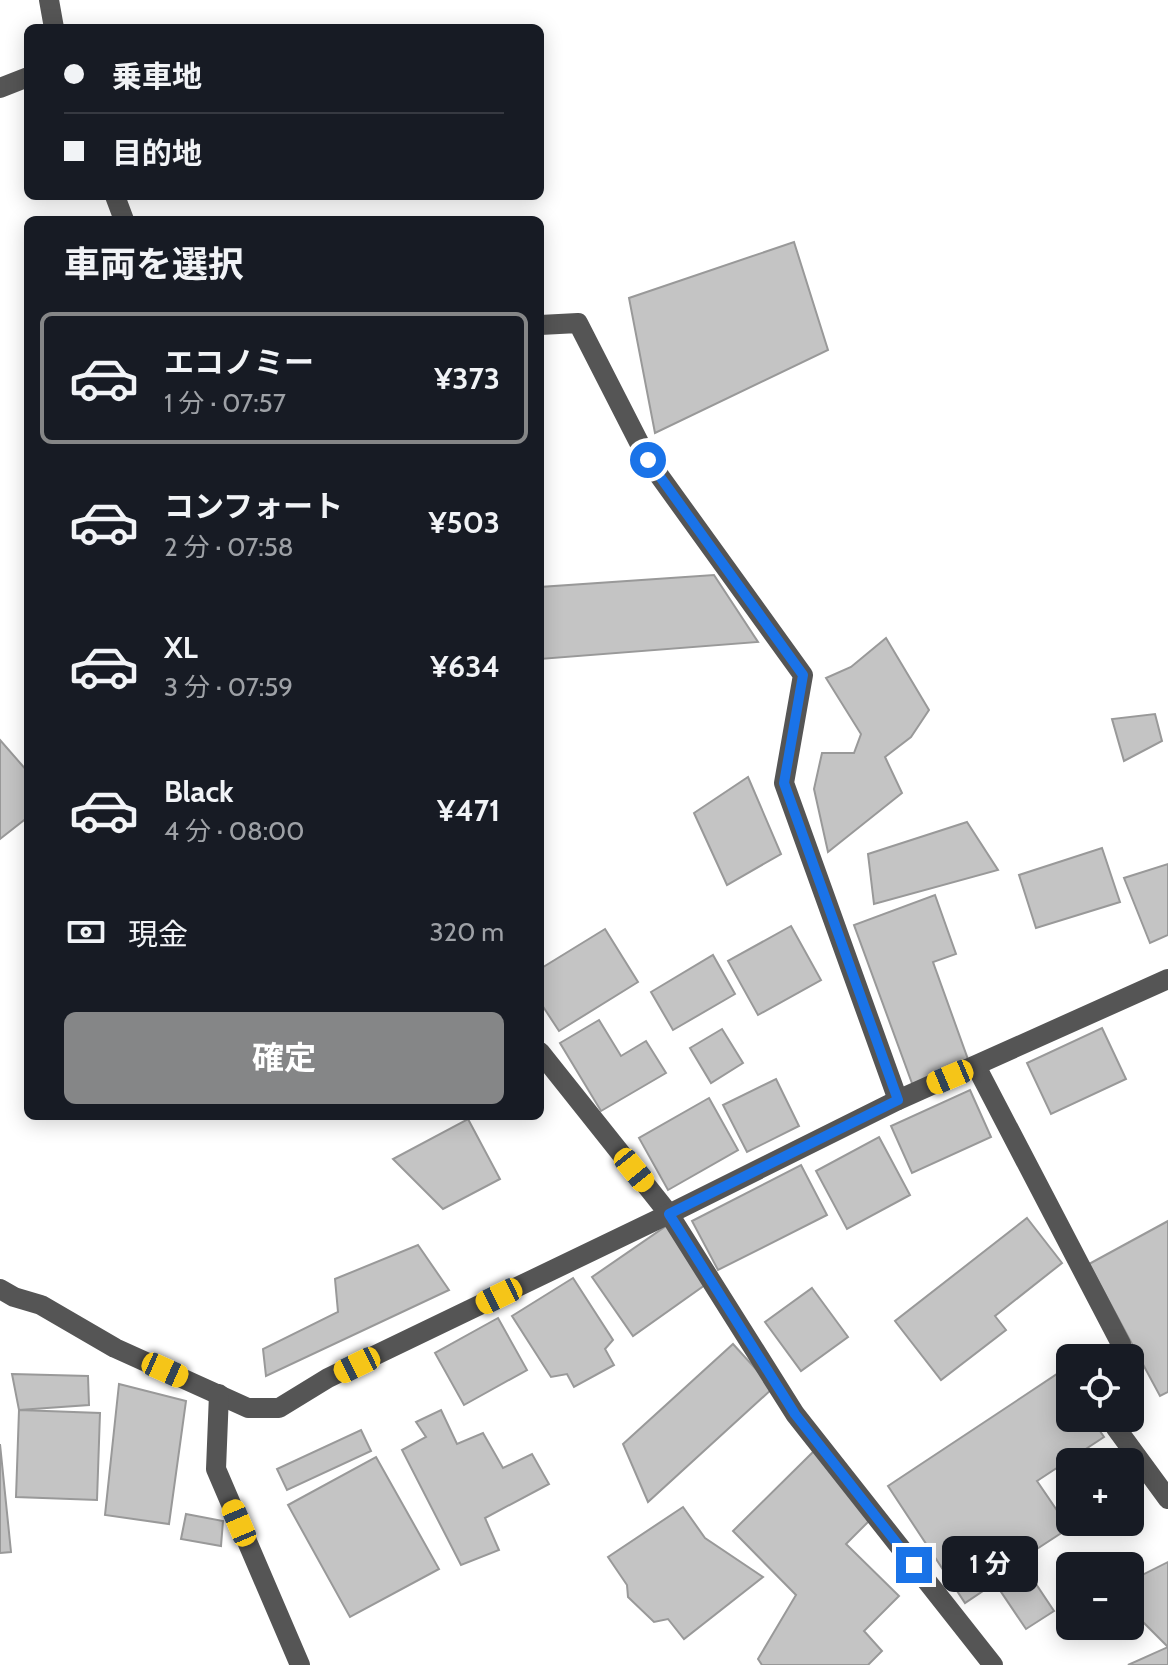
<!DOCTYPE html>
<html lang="ja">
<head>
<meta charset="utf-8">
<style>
	:root { --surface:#171b24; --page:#20242c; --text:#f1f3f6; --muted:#9ea1a6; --line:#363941; --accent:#858687 }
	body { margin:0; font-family:Cabin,"Noto Sans JP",sans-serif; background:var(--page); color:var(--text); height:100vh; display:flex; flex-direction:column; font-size:30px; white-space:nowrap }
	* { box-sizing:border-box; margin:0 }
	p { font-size:26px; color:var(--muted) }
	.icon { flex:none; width:44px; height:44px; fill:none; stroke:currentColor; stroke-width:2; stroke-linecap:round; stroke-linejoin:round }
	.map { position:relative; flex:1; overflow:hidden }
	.sheet { position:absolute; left:24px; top:216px; width:520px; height:904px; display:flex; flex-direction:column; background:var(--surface); border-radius:12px; box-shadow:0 4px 20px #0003 }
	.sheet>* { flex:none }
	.top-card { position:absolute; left:24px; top:24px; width:520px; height:176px; border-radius:12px; box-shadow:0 4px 20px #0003; display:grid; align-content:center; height:176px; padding:0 40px; background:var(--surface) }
	.tools { position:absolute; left:1056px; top:1344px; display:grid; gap:16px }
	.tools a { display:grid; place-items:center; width:88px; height:88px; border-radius:12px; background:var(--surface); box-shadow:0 4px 20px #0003; font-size:40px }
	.end { position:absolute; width:36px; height:36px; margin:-18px; border:10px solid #1a73e8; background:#fff; box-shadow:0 0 0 4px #fff }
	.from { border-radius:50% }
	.bubble { position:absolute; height:56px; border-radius:12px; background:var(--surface); box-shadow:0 4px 20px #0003; font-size:26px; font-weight:700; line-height:56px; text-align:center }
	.car { position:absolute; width:24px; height:48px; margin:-24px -12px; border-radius:10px; box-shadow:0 0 6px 2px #0007; background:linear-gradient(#f5c518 24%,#345 0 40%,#f5c518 0 76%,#345 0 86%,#f5c518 0) }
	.top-card b { display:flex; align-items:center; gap:28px; height:76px; font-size:30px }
	.top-card b+b { border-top:2px solid var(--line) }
	.top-card i { width:20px; height:20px; background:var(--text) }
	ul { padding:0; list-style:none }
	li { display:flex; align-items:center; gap:24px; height:132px; margin:0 16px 12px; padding:0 24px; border:4px solid transparent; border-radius:12px }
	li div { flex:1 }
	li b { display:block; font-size:30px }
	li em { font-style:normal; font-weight:700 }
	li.on { border-color:var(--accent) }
	li>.icon { width:72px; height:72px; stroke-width:1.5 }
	h2 { padding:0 40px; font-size:36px; line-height:96px }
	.pay { display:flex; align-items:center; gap:20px; height:88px; padding:0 40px; font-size:30px }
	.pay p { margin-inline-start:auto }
	.cta { display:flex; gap:16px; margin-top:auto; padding:16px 40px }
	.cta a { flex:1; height:92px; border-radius:12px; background:var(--accent); color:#fff; font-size:32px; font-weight:700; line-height:92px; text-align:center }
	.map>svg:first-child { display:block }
	.building { fill:#c4c4c4; stroke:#999; stroke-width:2 }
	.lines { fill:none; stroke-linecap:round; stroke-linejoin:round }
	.minor { stroke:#555; stroke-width:20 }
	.route { stroke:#1a73e8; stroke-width:10 }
</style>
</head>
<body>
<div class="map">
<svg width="1168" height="1665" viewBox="0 0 1168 1665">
	<rect width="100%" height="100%" fill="#fff"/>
	<g class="building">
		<polygon points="794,242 828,350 655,433 629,298"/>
		<polygon points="714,575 758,642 540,659 540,587"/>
		<polygon points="886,638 929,710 911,737 885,757 902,793 828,852 814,789 822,753 854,753 861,734 826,678 851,667"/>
		<polygon points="1155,714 1162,741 1124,761 1112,719"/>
		<polygon points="0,740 28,772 28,817 0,839"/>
		<polygon points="748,777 781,854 727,885 694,813"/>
		<polygon points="967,822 998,870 874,904 868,854"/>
		<polygon points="1102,848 1120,902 1036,928 1019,875"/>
		<polygon points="1168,864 1168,935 1150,943 1124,878"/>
		<polygon points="935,895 956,954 933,962 970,1065 913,1086 854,925"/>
		<polygon points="791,926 821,980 758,1015 728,961"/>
		<polygon points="605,929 638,982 559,1031 540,1002 540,969"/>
		<polygon points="713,955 735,994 673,1030 651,992"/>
		<polygon points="599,1020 621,1056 646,1041 666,1073 601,1111 560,1043"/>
		<polygon points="1102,1028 1126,1079 1051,1114 1027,1063"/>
		<polygon points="722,1029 743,1063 711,1083 690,1048"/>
		<polygon points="776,1079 799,1126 747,1152 723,1105"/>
		<polygon points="970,1090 991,1137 912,1173 891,1126"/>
		<polygon points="709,1098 738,1150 668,1190 639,1138"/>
		<polygon points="468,1119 500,1179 443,1209 393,1159"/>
		<polygon points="879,1137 910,1195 847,1229 816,1171"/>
		<polygon points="801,1165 827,1215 718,1270 692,1221"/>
		<polygon points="1027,1218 1062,1263 995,1316 1006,1330 941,1380 895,1321"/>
		<polygon points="1168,1221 1168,1392 1160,1396 1089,1264"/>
		<polygon points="672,1222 712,1280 633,1336 592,1277"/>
		<polygon points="418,1245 449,1290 266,1376 263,1349 338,1312 335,1279"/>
		<polygon points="573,1278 613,1340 605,1349 614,1365 574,1387 567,1374 551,1377 512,1316"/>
		<polygon points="812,1288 848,1337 801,1371 765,1322"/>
		<polygon points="498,1318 527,1370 464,1405 435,1353"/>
		<polygon points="733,1344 773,1388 648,1502 623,1444"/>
		<polygon points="1060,1372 1070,1387 1070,1418 1091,1418 1104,1437 1037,1481 1069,1528 1020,1560 1054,1611 1026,1629 995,1583 965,1603 888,1486"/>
		<polygon points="12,1374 88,1376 89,1405 19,1410"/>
		<polygon points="119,1384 186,1401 169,1524 105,1515"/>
		<polygon points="19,1410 100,1413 97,1500 16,1497"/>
		<polygon points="441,1410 457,1444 483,1433 503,1468 532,1454 549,1484 485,1518 499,1550 461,1565 402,1450 426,1437 416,1422"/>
		<polygon points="361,1430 371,1451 287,1490 277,1469"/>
		<polygon points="0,1444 11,1552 0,1553"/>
		<polygon points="815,1450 877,1513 846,1544 899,1596 864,1631 882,1651 868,1665 762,1665 758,1659 796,1595 733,1531"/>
		<polygon points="376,1457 439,1569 350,1617 288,1505"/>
		<polygon points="683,1507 705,1538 763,1577 684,1639 668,1619 654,1622 628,1597 627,1585 608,1557"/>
		<polygon points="186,1514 223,1521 221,1546 181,1539"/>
		<polygon points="1168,1562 1168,1647 1130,1609 1130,1581"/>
		<polygon points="1168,1647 1168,1665 1128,1665"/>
	</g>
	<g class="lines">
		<g class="minor">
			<polyline points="49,0 54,28"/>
			<polyline points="0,88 28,77"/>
			<polyline points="115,196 124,220"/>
			<polyline points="540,325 578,323 648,460 803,675 784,783 898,1100"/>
			<polyline points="540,1052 669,1214 795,1414 993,1665"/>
			<polyline points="976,1066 1121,1344 1118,1358"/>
			<polyline points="0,1289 14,1297 41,1305 115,1348 248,1408 279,1408 328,1378 669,1214 898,1100 1168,979"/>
			<polyline points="219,1394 216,1469 300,1665"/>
			<polyline points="1115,1418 1116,1428 1168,1499"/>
		</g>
	</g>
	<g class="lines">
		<polyline class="route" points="648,460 803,675 784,783 898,1100 669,1214 795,1414 914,1565"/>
	</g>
</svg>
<div class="tools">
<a><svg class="icon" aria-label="locate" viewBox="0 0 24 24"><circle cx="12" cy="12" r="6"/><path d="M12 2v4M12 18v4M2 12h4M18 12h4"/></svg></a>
<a>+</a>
<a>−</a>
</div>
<i class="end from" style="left:648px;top:460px"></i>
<i class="end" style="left:914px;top:1565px"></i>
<div class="bubble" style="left:942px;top:1536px;width:96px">1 分</div>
<i class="car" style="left:950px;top:1077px;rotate:247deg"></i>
<i class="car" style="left:634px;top:1170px;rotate:141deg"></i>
<i class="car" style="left:499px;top:1296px;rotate:244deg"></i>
<i class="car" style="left:357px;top:1365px;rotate:244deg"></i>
<i class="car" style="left:165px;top:1370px;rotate:114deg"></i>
<i class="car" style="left:239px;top:1523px;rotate:337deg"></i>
<div class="top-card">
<b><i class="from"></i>乗車地</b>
<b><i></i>目的地</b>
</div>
<section class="sheet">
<h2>車両を選択</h2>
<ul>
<li class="on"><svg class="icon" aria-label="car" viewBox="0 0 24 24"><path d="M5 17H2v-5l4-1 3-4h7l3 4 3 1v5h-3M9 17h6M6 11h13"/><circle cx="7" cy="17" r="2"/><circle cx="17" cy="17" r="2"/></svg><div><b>エコノミー</b><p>1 分 · 07:57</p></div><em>¥373</em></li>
<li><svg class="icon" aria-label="car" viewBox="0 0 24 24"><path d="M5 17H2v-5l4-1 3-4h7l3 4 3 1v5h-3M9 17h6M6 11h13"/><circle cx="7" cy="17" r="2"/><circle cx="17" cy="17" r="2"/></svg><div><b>コンフォート</b><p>2 分 · 07:58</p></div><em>¥503</em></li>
<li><svg class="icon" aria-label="car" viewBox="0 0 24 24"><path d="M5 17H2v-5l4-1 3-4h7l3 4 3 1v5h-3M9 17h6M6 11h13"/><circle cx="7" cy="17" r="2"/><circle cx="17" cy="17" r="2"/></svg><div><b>XL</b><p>3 分 · 07:59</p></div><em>¥634</em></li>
<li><svg class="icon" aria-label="car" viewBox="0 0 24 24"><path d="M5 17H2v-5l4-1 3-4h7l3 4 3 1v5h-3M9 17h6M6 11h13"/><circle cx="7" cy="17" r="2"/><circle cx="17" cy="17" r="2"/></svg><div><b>Black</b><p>4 分 · 08:00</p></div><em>¥471</em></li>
</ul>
<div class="pay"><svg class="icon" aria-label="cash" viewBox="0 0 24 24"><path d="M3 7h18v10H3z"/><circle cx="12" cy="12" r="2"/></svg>現金<p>320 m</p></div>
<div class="cta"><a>確定</a></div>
</section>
</div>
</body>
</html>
